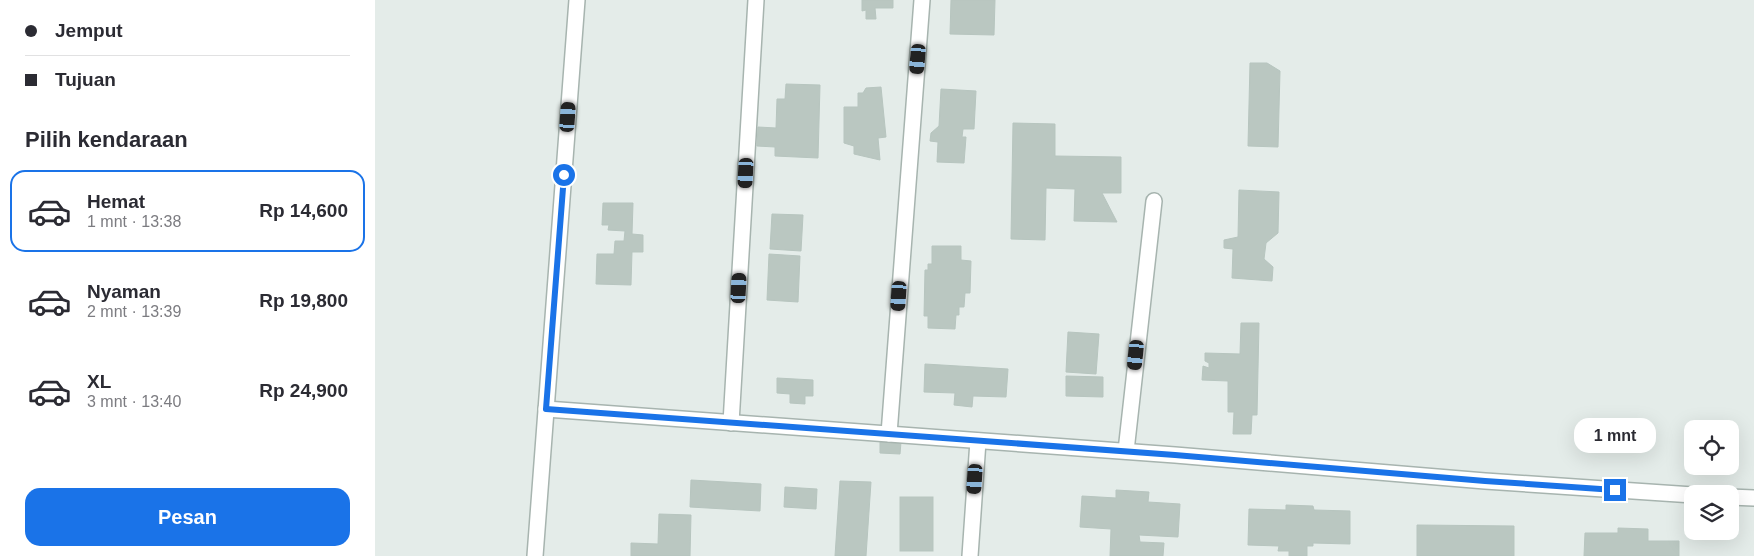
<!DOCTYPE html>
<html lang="id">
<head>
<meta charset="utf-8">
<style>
	:root { --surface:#fff; --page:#f2f2f3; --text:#2b2b33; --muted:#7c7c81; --line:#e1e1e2; --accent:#1a73e8 }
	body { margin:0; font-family:Helvetica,sans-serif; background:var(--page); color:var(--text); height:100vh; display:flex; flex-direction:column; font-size:19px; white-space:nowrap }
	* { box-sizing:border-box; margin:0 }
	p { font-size:16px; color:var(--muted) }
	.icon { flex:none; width:28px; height:28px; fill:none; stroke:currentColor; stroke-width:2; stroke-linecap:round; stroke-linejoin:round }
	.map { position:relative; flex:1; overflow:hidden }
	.sheet { display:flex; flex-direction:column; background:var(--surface); width:375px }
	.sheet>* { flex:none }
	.banner { display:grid; align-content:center; height:110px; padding:0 25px; background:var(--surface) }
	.fabs { position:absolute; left:1309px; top:420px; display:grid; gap:10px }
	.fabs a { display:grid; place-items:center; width:55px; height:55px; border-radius:10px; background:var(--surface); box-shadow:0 5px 20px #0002; font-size:25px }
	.end { position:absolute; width:22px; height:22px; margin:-11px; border:6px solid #1a73e8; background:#fff; box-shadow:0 0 0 2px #fff }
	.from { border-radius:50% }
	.bubble { position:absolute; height:35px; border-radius:15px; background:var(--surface); box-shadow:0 5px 20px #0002; font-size:16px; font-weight:700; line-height:35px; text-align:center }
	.car { position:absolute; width:15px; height:30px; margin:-15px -8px; border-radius:6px; box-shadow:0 0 4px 1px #0007; background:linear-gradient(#222 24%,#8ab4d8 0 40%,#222 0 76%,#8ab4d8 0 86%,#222 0) }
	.banner b { display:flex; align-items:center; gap:18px; height:48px; font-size:19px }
	.banner b+b { border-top:1px solid var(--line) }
	.banner i { width:12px; height:12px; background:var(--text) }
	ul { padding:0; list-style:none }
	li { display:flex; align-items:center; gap:15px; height:82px; margin:0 10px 8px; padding:0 15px; border:2px solid transparent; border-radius:15px }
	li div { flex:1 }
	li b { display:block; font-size:19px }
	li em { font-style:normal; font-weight:700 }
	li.current { border-color:var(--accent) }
	li>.icon { width:45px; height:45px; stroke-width:1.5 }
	h2 { padding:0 25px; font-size:22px; line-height:60px }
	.action { display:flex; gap:10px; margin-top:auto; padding:10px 25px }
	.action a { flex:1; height:58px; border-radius:15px; background:var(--accent); color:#fff; font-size:20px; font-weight:700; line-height:58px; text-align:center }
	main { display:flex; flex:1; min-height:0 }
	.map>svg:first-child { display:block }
	.building { fill:#bac7c1; stroke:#b7c5bf }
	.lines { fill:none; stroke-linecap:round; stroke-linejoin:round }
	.minor-casing { stroke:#a7b4af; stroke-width:18 }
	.minor { stroke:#fff; stroke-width:15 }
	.route { stroke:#1a73e8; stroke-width:6 }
</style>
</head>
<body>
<main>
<section class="sheet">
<div class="banner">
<b><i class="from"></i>Jemput</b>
<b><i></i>Tujuan</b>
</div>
<h2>Pilih kendaraan</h2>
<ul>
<li class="current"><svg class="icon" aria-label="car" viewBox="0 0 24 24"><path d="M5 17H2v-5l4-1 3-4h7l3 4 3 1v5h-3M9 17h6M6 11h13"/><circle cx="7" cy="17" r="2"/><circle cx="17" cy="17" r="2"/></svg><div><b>Hemat</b><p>1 mnt · 13:38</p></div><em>Rp 14,600</em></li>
<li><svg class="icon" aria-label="car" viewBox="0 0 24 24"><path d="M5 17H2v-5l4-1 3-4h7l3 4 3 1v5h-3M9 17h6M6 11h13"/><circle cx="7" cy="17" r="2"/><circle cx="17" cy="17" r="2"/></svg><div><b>Nyaman</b><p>2 mnt · 13:39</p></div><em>Rp 19,800</em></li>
<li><svg class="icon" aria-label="car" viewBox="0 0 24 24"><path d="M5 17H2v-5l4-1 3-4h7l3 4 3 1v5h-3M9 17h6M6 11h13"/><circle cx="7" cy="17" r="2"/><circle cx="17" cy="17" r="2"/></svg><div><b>XL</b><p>3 mnt · 13:40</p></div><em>Rp 24,900</em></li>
</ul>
<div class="action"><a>Pesan</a></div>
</section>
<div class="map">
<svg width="1379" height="556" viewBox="0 0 1379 556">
	<rect width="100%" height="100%" fill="#e4ece9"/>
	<g class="building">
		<polygon points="487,0 518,0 518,8 500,8 501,19 491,19 491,10 487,11"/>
		<polygon points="576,0 620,0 619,35 575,34"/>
		<polygon points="875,63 892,63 905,71 903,147 873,146"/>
		<polygon points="411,84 445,85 443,158 400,156 400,147 382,146 383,127 401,128 402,99 410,99"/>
		<polygon points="506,87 511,137 503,138 505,160 479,154 479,146 469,143 469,107 483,107 483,93 488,93 491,88"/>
		<polygon points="566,89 601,91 599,129 588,129 587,137 591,137 589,163 562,162 563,142 555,141 556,133 564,126"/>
		<polygon points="638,123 680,124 680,156 746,157 746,193 727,193 742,222 699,221 700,189 671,188 670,240 636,239"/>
		<polygon points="864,190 904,192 903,233 891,243 889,259 898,267 897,281 857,278 858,249 849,248 849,240 863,237"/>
		<polygon points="228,203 258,203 257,234 268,235 268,252 257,252 256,285 221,284 222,254 239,254 240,241 249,241 250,231 233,230 234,225 227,225"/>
		<polygon points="397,214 428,215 426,251 395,249"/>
		<polygon points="557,246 586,246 586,260 596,261 595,293 590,293 589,307 584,307 584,315 581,315 580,329 553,328 553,316 549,316 550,270 553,270 553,264 557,264"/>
		<polygon points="394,254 425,256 423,302 392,300"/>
		<polygon points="866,323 884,323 882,415 877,415 876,434 858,434 859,412 853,412 853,381 827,380 828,366 834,368 834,363 830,361 830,353 865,354"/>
		<polygon points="693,332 724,334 721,374 691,372"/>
		<polygon points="550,364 633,369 631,397 598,396 597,407 579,405 580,393 549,392"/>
		<polygon points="691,376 728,377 728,397 691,396"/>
		<polygon points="402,378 438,380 438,396 430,396 430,404 415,403 415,394 402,393"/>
		<polygon points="505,442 526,442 525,454 505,453"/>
		<polygon points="316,480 386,484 385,511 315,507"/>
		<polygon points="465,481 496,482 491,556 460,556"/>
		<polygon points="410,487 442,489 441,509 409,507"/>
		<polygon points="741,490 774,492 773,502 805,504 803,537 764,535 765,542 789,543 788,556 735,556 736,529 705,527 707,496 741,498"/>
		<rect x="525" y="497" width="33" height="54"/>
		<polygon points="911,505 938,506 939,510 975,511 975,544 938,543 938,546 932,546 932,556 914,556 914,551 903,551 904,546 873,545 874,509 911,510"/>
		<polygon points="284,514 316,515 315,556 256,556 256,543 283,544"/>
		<polygon points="1042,525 1139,526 1139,556 1042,556"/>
		<polygon points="1243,528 1273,529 1273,541 1304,541 1304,556 1209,556 1210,533 1243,533"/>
	</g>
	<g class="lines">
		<g class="minor-casing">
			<g id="minor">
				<polyline points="171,409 800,455 1110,481 1318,495"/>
				<polyline points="356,423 381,0"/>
				<polyline points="514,434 547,0"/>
				<polyline points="751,451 779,201"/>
				<polyline points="1355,497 1379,498"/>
				<polyline points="160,556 202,0"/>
				<polyline points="595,556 603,441"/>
			</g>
		</g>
		<use href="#minor" class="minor"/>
	</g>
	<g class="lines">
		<polyline class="route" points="189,175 171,409 800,455 1110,481 1240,490"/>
	</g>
</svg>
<div class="fabs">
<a><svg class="icon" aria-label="locate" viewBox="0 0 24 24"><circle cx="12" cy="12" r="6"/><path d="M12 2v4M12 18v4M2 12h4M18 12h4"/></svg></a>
<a><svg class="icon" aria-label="layers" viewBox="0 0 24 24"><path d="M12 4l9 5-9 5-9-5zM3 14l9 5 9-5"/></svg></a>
</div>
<i class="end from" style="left:189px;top:175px"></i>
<i class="end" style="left:1240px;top:490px"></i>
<div class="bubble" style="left:1199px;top:418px;width:82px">1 mnt</div>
<i class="car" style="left:543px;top:59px;rotate:185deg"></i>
<i class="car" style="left:193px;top:117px;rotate:4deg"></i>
<i class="car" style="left:371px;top:173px;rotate:183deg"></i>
<i class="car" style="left:364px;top:288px;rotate:3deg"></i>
<i class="car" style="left:524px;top:296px;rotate:184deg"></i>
<i class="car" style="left:761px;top:355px;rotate:186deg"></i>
<i class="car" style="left:600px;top:479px;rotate:184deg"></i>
</div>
</main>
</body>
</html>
